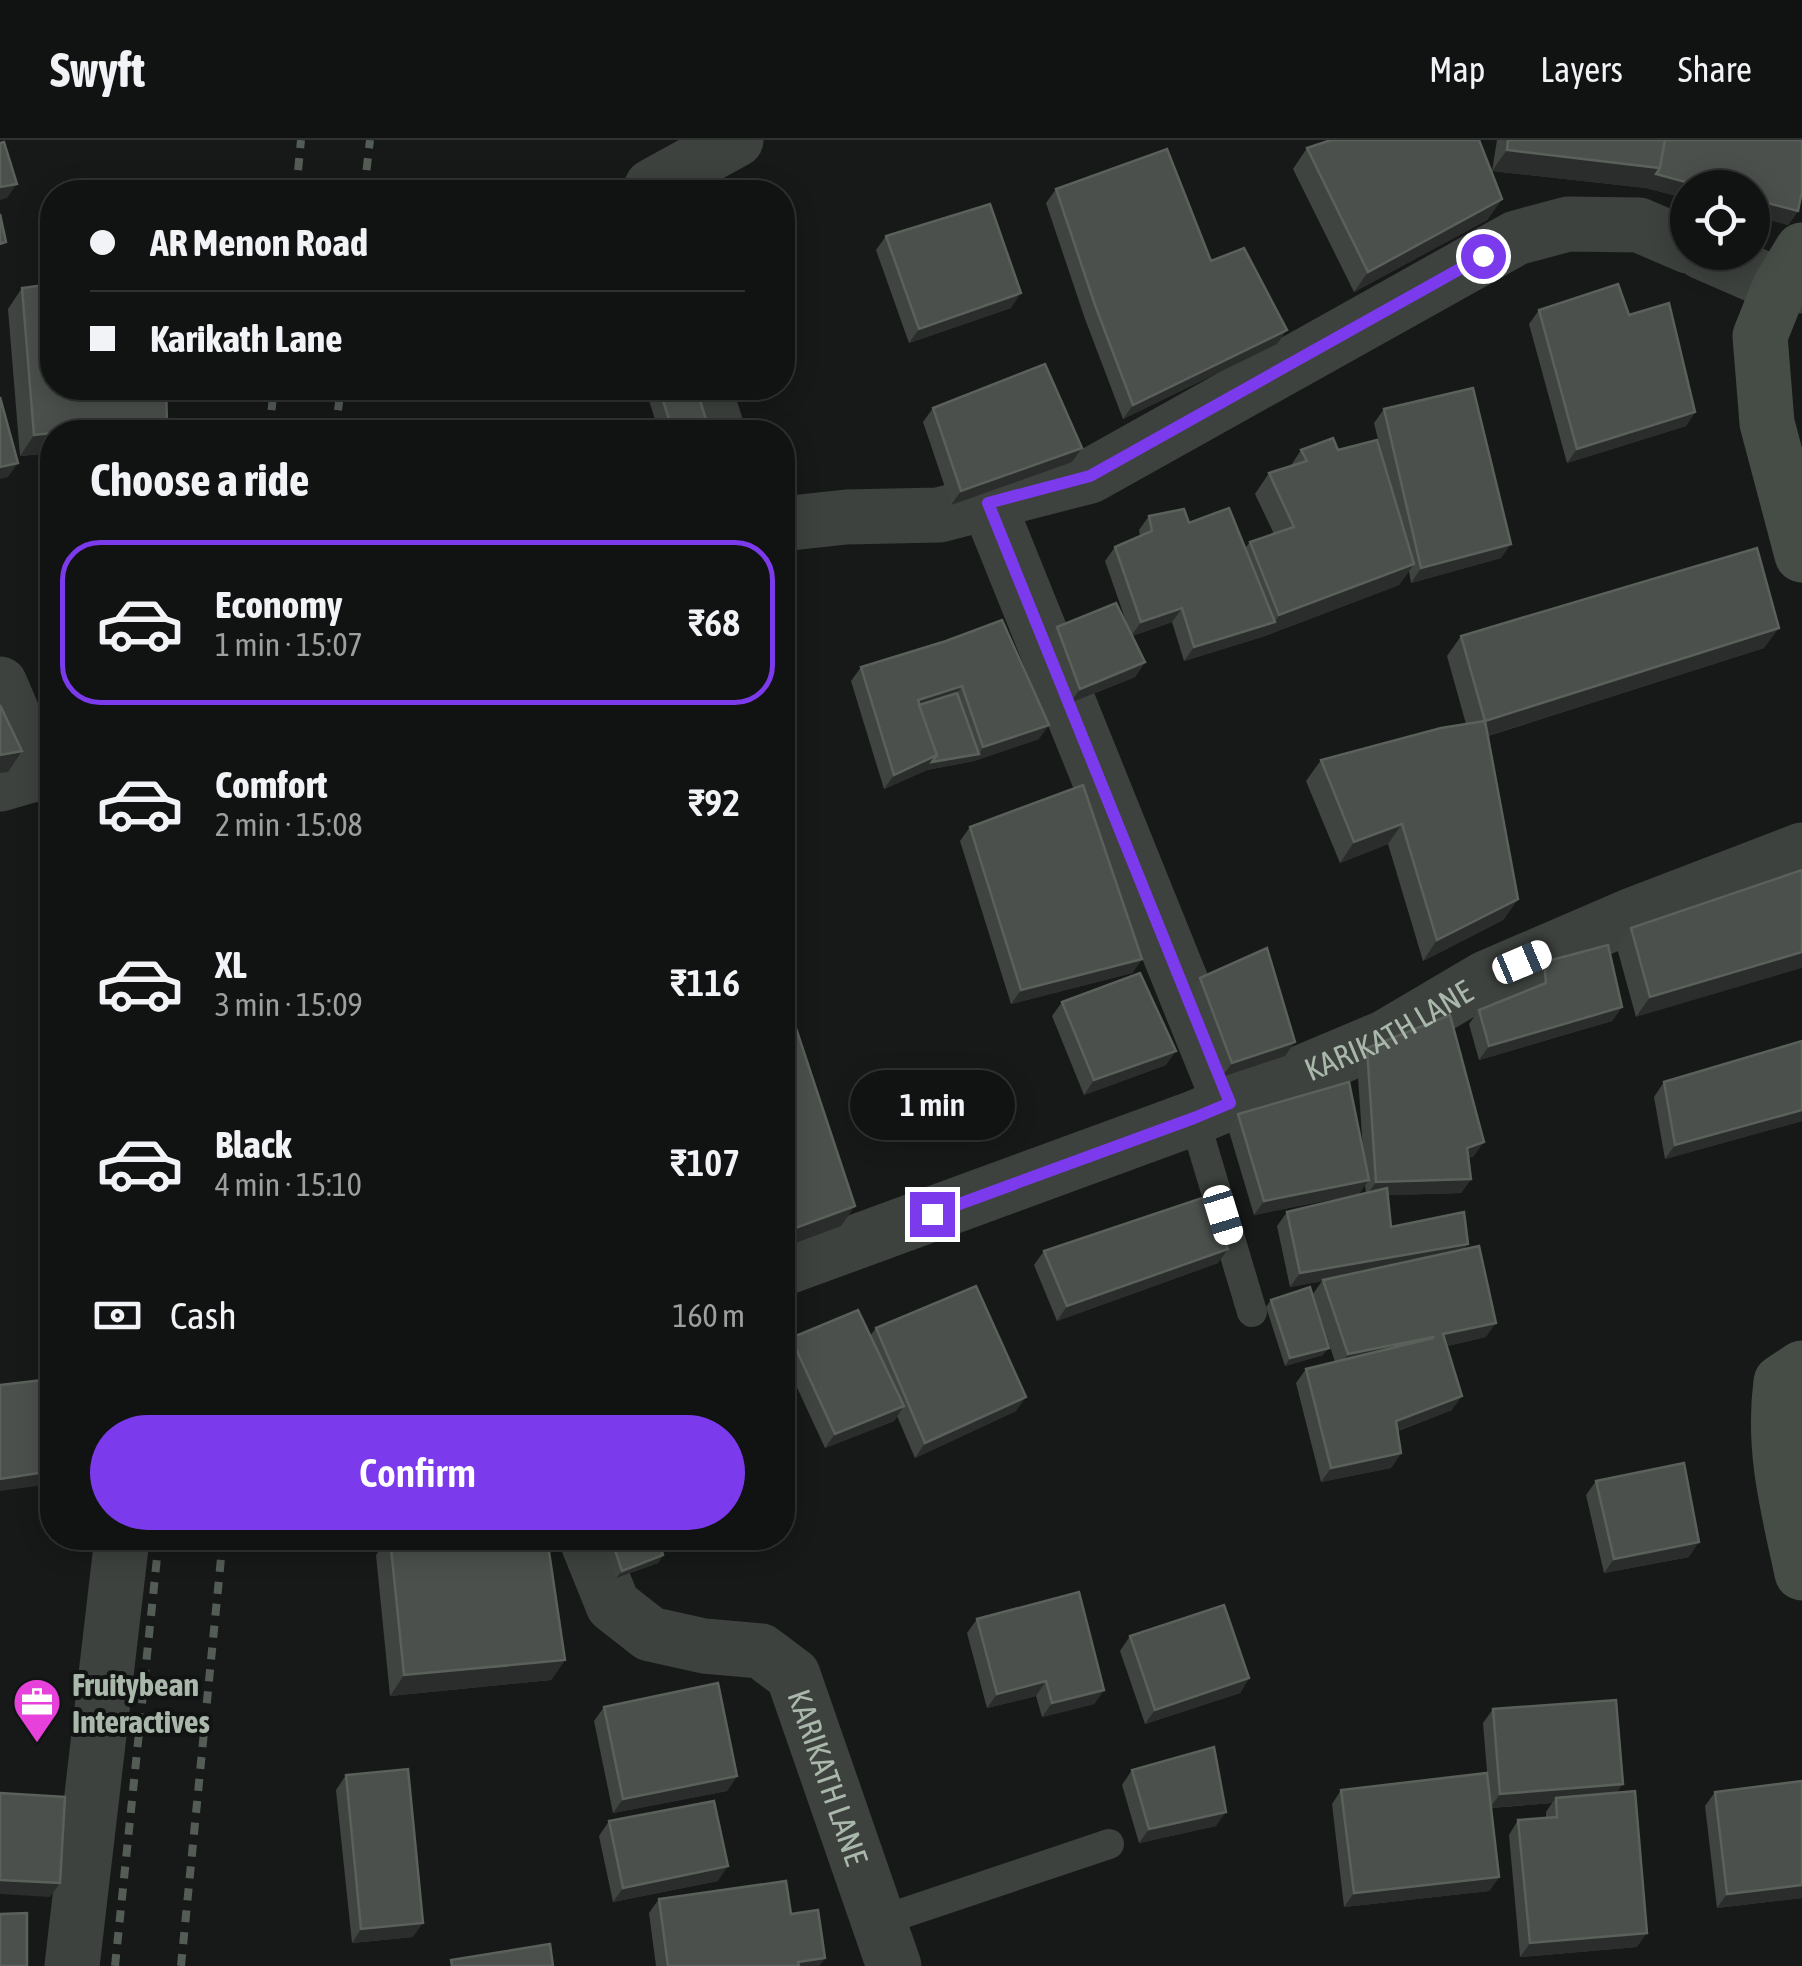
<!DOCTYPE html>
<html lang="en">
<head>
<meta charset="utf-8">
<style>
	:root { --surface:#111312; --page:#1e2020; --text:#f1f3f6; --muted:#9c9e9f; --line:#303232; --accent:#7c3aed }
	body { margin:0; font-family:"Asap Condensed",sans-serif; background:var(--page); color:var(--text); height:100vh; display:flex; flex-direction:column; font-size:38px; white-space:nowrap }
	* { box-sizing:border-box; margin:0 }
	p { font-size:32px; color:var(--muted) }
	.icon { flex:none; width:55px; height:55px; fill:none; stroke:currentColor; stroke-width:2; stroke-linecap:round; stroke-linejoin:round }
	.map { position:relative; flex:1; overflow:hidden }
	.panel { position:absolute; left:40px; top:280px; width:755px; height:1130px; display:flex; flex-direction:column; background:var(--surface); border-radius:40px; box-shadow:0 5px 25px #0003,0 0 0 2px var(--line) }
	.panel>* { flex:none }
	.banner { position:absolute; left:40px; top:40px; width:755px; height:220px; border-radius:40px; box-shadow:0 5px 25px #0003,0 0 0 2px var(--line); display:grid; align-content:center; height:220px; padding:0 50px; background:var(--surface) }
	.controls { position:absolute; left:1670px; top:30px; display:grid; gap:20px }
	.controls a { display:grid; place-items:center; width:100px; height:100px; border-radius:50%; background:var(--surface); box-shadow:0 5px 25px #0003,0 0 0 2px var(--line); font-size:50px }
	.end { position:absolute; width:45px; height:45px; margin:-22px; border:12px solid #7c3aed; background:#fff; box-shadow:0 0 0 5px #fff }
	.from { border-radius:50% }
	.bubble { position:absolute; height:70px; border-radius:35px; background:var(--surface); box-shadow:0 5px 25px #0003,0 0 0 2px var(--line); font-size:32px; font-weight:600; line-height:70px; text-align:center }
	.car { position:absolute; width:30px; height:60px; margin:-30px -15px; border-radius:12px; box-shadow:0 0 8px 2px #0007; background:linear-gradient(#fff 24%,#345 0 40%,#fff 0 76%,#345 0 86%,#fff 0) }
	.banner b { display:flex; align-items:center; gap:35px; height:95px; font-size:38px }
	.banner b+b { border-top:2px solid var(--line) }
	.banner i { width:25px; height:25px; background:var(--text) }
	ul { padding:0; list-style:none }
	li { display:flex; align-items:center; gap:30px; height:165px; margin:0 20px 15px; padding:0 30px; border:5px solid transparent; border-radius:40px }
	li div { flex:1 }
	li b { display:block; font-size:38px }
	li em { font-style:normal; font-weight:600 }
	li.active { border-color:var(--accent) }
	li>.icon { width:90px; height:90px; stroke-width:1.5 }
	h2 { padding:0 50px; font-size:45px; line-height:120px }
	.pay { display:flex; align-items:center; gap:25px; height:110px; padding:0 50px; font-size:38px }
	.pay p { margin-inline-start:auto }
	.button { display:flex; gap:20px; margin-top:auto; padding:20px 50px }
	.button a { flex:1; height:115px; border-radius:60px; background:var(--accent); color:#fff; font-size:40px; font-weight:600; line-height:115px; text-align:center }
	header { display:flex; align-items:center; gap:60px; box-sizing:border-box; height:140px; padding:0 50px; background:var(--surface); border-bottom:2px solid var(--line) }
	header strong { font-size:48px }
	nav { display:flex; gap:55px; margin-inline-start:auto; font-size:35px }
	.map>svg:first-child { display:block }
	.lines { fill:none; stroke-linecap:round; stroke-linejoin:round }
	.lane { stroke:#3d423e; stroke-width:30 }
	.street { stroke:#3d423e; stroke-width:55 }
	.secondary { stroke:#464d47; stroke-width:55 }
	.rail { stroke:#545c56; stroke-width:8; stroke-dasharray:12 10; stroke-linecap:butt }
	.wall { fill:#3f4440 }
	.shaded-wall { fill:#2a2d2b }
	.building { fill:#4b504c; stroke:#5a605a; stroke-width:2.5 }
	.route { stroke:#7c3aed; stroke-width:12 }
	.labels { text-anchor:middle; dominant-baseline:central; stroke-width:8; stroke-linejoin:round; paint-order:stroke }
	.street-label { font-size:32px; fill:#aab8ab; stroke:#121413 }
	.poi-label { font-size:32px; font-weight:bold; fill:#aab8ab; stroke:#121413; text-anchor:start }
</style>
</head>
<body>
<header>
<strong>Swyft</strong>
<nav><a>Map</a><a>Layers</a><a>Share</a></nav>
</header>
<div class="map">
<svg width="1802" height="1826" viewBox="0 0 1802 1826">
	<rect width="100%" height="100%" fill="#171918"/>
	<g class="lines">
		<g class="lane">
			<polyline points="1194,978 1252,1172"/>
			<polyline points="880,1781 1109,1704"/>
		</g>
		<g class="street">
			<polyline points="649,52 652,46 736,0"/>
			<polyline points="1702,112 1780,146 1802,146"/>
			<polyline points="704,248 718,292"/>
			<polyline points="988,363 1230,963"/>
			<polyline points="782,384 846,377 939,375 1090,336 1516,98 1568,84 1639,85 1688,106"/>
			<polyline points="0,544 20,591 52,608"/>
			<polyline points="0,644 52,629"/>
			<path id="s1" d="M 782,1129 L 1194,978 L 1386,897 L 1486,838 L 1630,776 L 1802,710"/>
			<path id="s2" d="M 586,1398 L 613,1465 L 650,1494 L 704,1506 L 761,1511 L 793,1535 L 894,1826"/>
			<polyline points="72,1826 122,1398"/>
		</g>
		<g class="secondary">
			<polyline points="1802,110 1780,146 1760,196 1767,283 1802,415"/>
			<path d="M 1802,1228 L 1781,1242 C 1772,1309 1788,1368 1802,1433"/>
		</g>
		<g class="rail">
			<polyline points="296,52 301,0"/>
			<polyline points="364,52 370,0"/>
			<polyline points="269,292 274,248"/>
			<polyline points="335,292 341,248"/>
			<polyline points="115,1826 159,1398"/>
			<polyline points="181,1826 223,1398"/>
		</g>
	</g>
	<g class="wall">
		<polygon points="1497,0 1802,0 1798,71 1788,85 1688,48 1688,59 1646,48 1492,31"/>
		<polygon points="1307,8 1502,59 1487,80 1354,152 1293,29"/>
		<polygon points="1056,49 1211,121 1277,204 1123,279 1085,179 1046,63"/>
		<polygon points="886,96 1011,168 909,203 876,110"/>
		<polygon points="22,148 167,282 159,292 52,292 52,313 20,316 8,169"/>
		<polygon points="1539,170 1629,175 1695,272 1686,286 1567,323 1529,184"/>
		<polygon points="645,248 696,248 710,292 659,292"/>
		<polygon points="933,268 1082,308 1072,322 951,365 923,282"/>
		<polygon points="1384,269 1501,418 1411,443 1409,431 1399,445 1265,496 1184,521 1172,482 1132,496 1145,522 1135,537 1070,563 1047,501 1057,487 1129,490 1105,421 1115,407 1140,396 1139,390 1149,376 1189,383 1245,408 1250,402 1274,394 1255,354 1269,333 1290,327 1301,310 1381,311 1374,283"/>
		<polygon points="1461,496 1764,508 1488,596 1518,759 1503,780 1423,821 1388,704 1340,723 1306,641 1321,620 1466,584 1447,516"/>
		<polygon points="946,501 1039,599 974,621 927,630 884,649 851,541 861,527"/>
		<polygon points="970,687 1142,819 1132,833 1011,864 960,701"/>
		<polygon points="1802,730 1636,877 1617,808 1631,788"/>
		<polygon points="1544,822 1622,867 1612,881 1479,920 1469,884 1479,870 1535,848 1534,836"/>
		<polygon points="1200,838 1285,916 1222,937 1190,852"/>
		<polygon points="1062,862 1166,925 1084,955 1052,876"/>
		<polygon points="1802,901 1802,981 1665,1019 1654,957 1664,942"/>
		<polygon points="1367,908 1474,1016 1468,1018 1471,1039 1461,1053 1388,1055 1391,1087 1464,1109 1486,1197 1447,1206 1452,1270 1398,1291 1401,1313 1391,1328 1321,1342 1296,1243 1306,1229 1335,1222 1313,1154 1322,1141 1290,1147 1277,1086 1287,1072 1366,1053 1365,1045 1359,1054 1254,1075 1228,988 1238,974 1363,1011 1357,922"/>
		<polygon points="1044,1111 1218,1123 1057,1181 1034,1125"/>
		<polygon points="1271,1160 1323,1215 1285,1226 1266,1167"/>
		<polygon points="876,1188 1016,1271 915,1318 897,1276 894,1281 825,1308 782,1215 782,1211 791,1198 870,1196"/>
		<polygon points="1596,1341 1689,1417 1604,1433 1586,1355"/>
		<polygon points="388,1398 547,1398 565,1520 551,1540 390,1556 376,1415"/>
		<polygon points="603,1398 658,1398 663,1415 658,1423 616,1438"/>
		<polygon points="977,1479 1104,1550 1094,1564 1042,1577 1036,1556 987,1568 967,1493"/>
		<polygon points="1130,1496 1249,1538 1240,1553 1145,1584 1120,1511"/>
		<polygon points="604,1567 737,1636 727,1651 613,1673 594,1581"/>
		<polygon points="1493,1569 1623,1644 1616,1652 1637,1807 1520,1817 1509,1695 1518,1680 1546,1678 1546,1672 1552,1663 1491,1668 1499,1737 1489,1751 1344,1767 1332,1664 1341,1650 1488,1643 1483,1583"/>
		<polygon points="1132,1630 1216,1686 1139,1703 1122,1645"/>
		<polygon points="346,1635 413,1797 352,1803 336,1650"/>
		<polygon points="1802,1641 1802,1758 1717,1768 1705,1666 1715,1652"/>
		<polygon points="609,1681 718,1741 613,1762 599,1696"/>
		<polygon points="659,1759 791,1774 825,1818 819,1826 656,1826 649,1773"/>
	</g>
	<g class="shaded-wall">
		<polygon points="1507,10 1660,28 1708,48 1688,48 1688,59 1646,48 1492,31"/>
		<polygon points="17,44 7,58 0,60 0,47"/>
		<polygon points="1502,59 1487,80 1354,152 1368,132"/>
		<polygon points="1752,59 1798,71 1788,85 1752,76"/>
		<polygon points="1021,153 1011,168 909,203 919,189"/>
		<polygon points="1287,190 1277,204 1123,279 1133,265"/>
		<polygon points="1695,272 1686,286 1567,323 1577,309"/>
		<polygon points="167,282 159,292 64,292"/>
		<polygon points="52,294 52,313 20,316 34,295"/>
		<polygon points="1082,308 1072,322 951,365 961,351"/>
		<polygon points="18,323 8,337 0,339 0,327"/>
		<polygon points="1511,404 1501,418 1411,443 1421,428"/>
		<polygon points="1414,424 1399,445 1265,496 1184,521 1194,507 1275,482 1279,475"/>
		<polygon points="1182,468 1172,482 1131,496 1141,482"/>
		<polygon points="1779,488 1764,508 1471,601 1485,581"/>
		<polygon points="1145,522 1135,537 1070,563 1080,549"/>
		<polygon points="962,546 952,560 915,572 918,560"/>
		<polygon points="1049,585 1039,599 974,621 927,630 932,622 979,614 983,607"/>
		<polygon points="22,611 8,632 0,633 0,615"/>
		<polygon points="937,615 927,630 884,649 894,635"/>
		<polygon points="1402,684 1388,704 1340,723 1354,702"/>
		<polygon points="1518,759 1503,780 1423,821 1437,800"/>
		<polygon points="1802,812 1802,828 1636,877 1650,857"/>
		<polygon points="1142,819 1132,833 1011,864 1021,850"/>
		<polygon points="1622,867 1612,881 1479,920 1489,906"/>
		<polygon points="1295,902 1285,916 1222,937 1232,923"/>
		<polygon points="1176,911 1166,925 1084,955 1094,940"/>
		<polygon points="1802,970 1802,981 1665,1019 1675,1005"/>
		<polygon points="1484,1002 1474,1016 1457,1022 1467,1008"/>
		<polygon points="1471,1039 1461,1053 1366,1056 1376,1042"/>
		<polygon points="1369,1040 1359,1054 1254,1075 1264,1061"/>
		<polygon points="855,1066 841,1086 782,1108 782,1093"/>
		<polygon points="1468,1104 1458,1118 1290,1147 1300,1133"/>
		<polygon points="1228,1109 1218,1123 1057,1181 1067,1166"/>
		<polygon points="1496,1183 1486,1197 1433,1209 1443,1194"/>
		<polygon points="1433,1197 1423,1211 1338,1229 1348,1214"/>
		<polygon points="1329,1208 1323,1215 1285,1226 1290,1218"/>
		<polygon points="1462,1256 1452,1270 1386,1295 1396,1281"/>
		<polygon points="1026,1257 1016,1271 915,1318 925,1303"/>
		<polygon points="904,1266 894,1281 825,1308 835,1294"/>
		<polygon points="1401,1313 1391,1328 1321,1342 1331,1328"/>
		<polygon points="52,1331 52,1344 0,1351 0,1339"/>
		<polygon points="1699,1402 1689,1417 1604,1433 1614,1419"/>
		<polygon points="663,1415 658,1423 616,1438 622,1431"/>
		<polygon points="565,1520 551,1540 390,1556 404,1535"/>
		<polygon points="1249,1538 1240,1553 1145,1584 1155,1570"/>
		<polygon points="1046,1541 1036,1556 987,1568 997,1554"/>
		<polygon points="1104,1550 1094,1564 1042,1577 1052,1563"/>
		<polygon points="737,1636 727,1651 613,1673 623,1659"/>
		<polygon points="1623,1644 1613,1658 1556,1658 1552,1663 1490,1668 1500,1654"/>
		<polygon points="1226,1672 1216,1686 1139,1703 1149,1689"/>
		<polygon points="728,1726 718,1741 613,1762 623,1748"/>
		<polygon points="1499,1737 1489,1751 1344,1767 1354,1753"/>
		<polygon points="0,1740 60,1743 50,1757 0,1754"/>
		<polygon points="1802,1745 1802,1758 1717,1768 1727,1754"/>
		<polygon points="423,1783 413,1797 352,1803 361,1789"/>
		<polygon points="1647,1793 1637,1807 1520,1817 1530,1803"/>
		<polygon points="825,1818 819,1826 796,1826 798,1822"/>
	</g>
	<g class="building">
		<polygon points="1331,0 1479,0 1502,59 1368,132 1307,8"/>
		<polygon points="1508,0 1665,0 1660,28 1507,10"/>
		<polygon points="1665,0 1802,0 1802,51 1798,71 1752,59 1752,48 1708,48 1656,34 1660,28"/>
		<polygon points="4,2 17,44 0,47 0,3"/>
		<polygon points="1167,9 1211,121 1244,108 1287,190 1133,265 1095,165 1056,49"/>
		<polygon points="990,64 1021,153 919,189 886,96"/>
		<polygon points="0,74 6,102 0,104"/>
		<polygon points="52,144 52,248 166,248 167,282 34,295 22,148"/>
		<polygon points="1618,144 1629,175 1669,163 1695,272 1577,309 1539,170"/>
		<polygon points="1045,224 1082,308 961,351 933,268"/>
		<polygon points="659,248 696,248 710,292 673,292"/>
		<polygon points="1473,248 1511,404 1421,428 1384,269"/>
		<polygon points="0,257 18,323 0,327"/>
		<polygon points="1333,298 1338,310 1377,300 1414,424 1279,475 1250,402 1294,387 1269,333 1307,321 1301,310"/>
		<polygon points="1229,368 1275,482 1194,507 1182,468 1141,482 1115,407 1152,391 1149,376 1184,369 1189,383"/>
		<polygon points="1757,408 1779,488 1485,581 1518,759 1437,800 1402,684 1354,702 1321,620 1441,588 1485,581 1461,496"/>
		<polygon points="1116,463 1145,522 1080,549 1057,487"/>
		<polygon points="1002,480 1049,585 983,607 962,546 918,560 937,615 894,635 861,527 946,501"/>
		<polygon points="957,553 979,614 932,622 937,615 919,565"/>
		<polygon points="0,565 22,611 0,615"/>
		<polygon points="1083,645 1142,819 1021,850 970,687"/>
		<polygon points="1802,730 1802,812 1650,857 1631,788"/>
		<polygon points="1608,805 1622,867 1489,906 1479,870 1546,843 1544,822"/>
		<polygon points="1267,808 1295,902 1232,923 1200,838"/>
		<polygon points="1140,833 1176,911 1094,940 1062,862"/>
		<polygon points="782,846 855,1066 782,1093"/>
		<polygon points="1450,875 1484,1002 1467,1008 1471,1039 1376,1042 1367,908"/>
		<polygon points="1802,901 1802,970 1675,1005 1664,942"/>
		<polygon points="1349,942 1369,1040 1264,1061 1238,974"/>
		<polygon points="1387,1048 1391,1087 1464,1072 1468,1104 1300,1133 1287,1072"/>
		<polygon points="1202,1058 1228,1109 1067,1166 1044,1111"/>
		<polygon points="1479,1106 1496,1183 1443,1194 1462,1256 1396,1281 1401,1313 1331,1328 1306,1229 1433,1198 1433,1197 1348,1214 1323,1140"/>
		<polygon points="976,1146 1026,1257 925,1303 876,1188"/>
		<polygon points="1310,1147 1329,1208 1290,1218 1271,1160"/>
		<polygon points="858,1170 904,1266 835,1294 791,1198"/>
		<polygon points="52,1239 52,1331 0,1339 0,1245"/>
		<polygon points="1684,1323 1699,1402 1614,1419 1596,1341"/>
		<polygon points="390,1398 547,1398 565,1520 404,1535"/>
		<polygon points="611,1398 658,1398 663,1415 622,1431"/>
		<polygon points="1079,1452 1104,1550 1052,1563 1046,1541 997,1554 977,1479"/>
		<polygon points="1224,1465 1249,1538 1155,1570 1130,1496"/>
		<polygon points="718,1543 737,1636 623,1659 604,1567"/>
		<polygon points="1616,1560 1623,1644 1500,1654 1493,1569"/>
		<polygon points="1214,1607 1226,1672 1149,1689 1132,1630"/>
		<polygon points="408,1629 423,1783 361,1789 346,1635"/>
		<polygon points="1487,1633 1499,1737 1354,1753 1341,1650"/>
		<polygon points="1802,1641 1802,1745 1727,1754 1715,1652"/>
		<polygon points="1635,1651 1647,1793 1530,1803 1518,1680 1557,1677 1556,1658"/>
		<polygon points="0,1653 65,1657 60,1743 0,1740"/>
		<polygon points="714,1661 728,1726 623,1748 609,1681"/>
		<polygon points="786,1741 791,1774 818,1770 825,1818 798,1822 799,1826 668,1826 659,1759"/>
		<polygon points="27,1773 27,1826 0,1826 0,1774"/>
		<polygon points="550,1804 553,1826 452,1826 451,1820"/>
	</g>
	<g class="lines">
		<polyline class="route" points="932,1074 1194,978 1230,963 988,363 1090,336 1483,116"/>
	</g>
	<defs>
		<g id="office-pin" transform="scale(2.5)"><path d="M0 17L-7.5 6A9.5 9.5 0 1 1 7.5 6Z" fill="#e741dc" stroke="#121413"/><path d="M-6-3h4V-5.5h4V-3h4V5H-6ZM-1-4.5V-3h2v-1.5ZM-6 0V1H6V0Z" fill="#fff"/></g>
	</defs>
	<g fill-rule="evenodd">
		<use href="#office-pin" x="37" y="1562"/>
	</g>
	<g class="labels">
		<g class="street-label">
			<text stroke="none"><textPath href="#s1" startOffset="652">KARIKATH LANE</textPath></text>
			<text stroke="none"><textPath href="#s2" startOffset="380">KARIKATH LANE</textPath></text>
		</g>
		<g class="poi-label">
			<text x="72" y="1544">Fruitybean<tspan x="72" dy="37">Interactives</tspan></text>
		</g>
	</g>
</svg>
<div class="controls">
<a><svg class="icon" aria-label="locate" viewBox="0 0 24 24"><circle cx="12" cy="12" r="6"/><path d="M12 2v4M12 18v4M2 12h4M18 12h4"/></svg></a>
</div>
<i class="end from" style="left:1483px;top:116px"></i>
<i class="end" style="left:932px;top:1074px"></i>
<div class="bubble" style="left:850px;top:930px;width:165px">1 min</div>
<i class="car" style="left:1522px;top:822px;rotate:67deg"></i>
<i class="car" style="left:1223px;top:1075px;rotate:163deg"></i>
<div class="banner">
<b><i class="from"></i>AR Menon Road</b>
<b><i></i>Karikath Lane</b>
</div>
<section class="panel">
<h2>Choose a ride</h2>
<ul>
<li class="active"><svg class="icon" aria-label="car" viewBox="0 0 24 24"><path d="M5 17H2v-5l4-1 3-4h7l3 4 3 1v5h-3M9 17h6M6 11h13"/><circle cx="7" cy="17" r="2"/><circle cx="17" cy="17" r="2"/></svg><div><b>Economy</b><p>1 min · 15:07</p></div><em>₹68</em></li>
<li><svg class="icon" aria-label="car" viewBox="0 0 24 24"><path d="M5 17H2v-5l4-1 3-4h7l3 4 3 1v5h-3M9 17h6M6 11h13"/><circle cx="7" cy="17" r="2"/><circle cx="17" cy="17" r="2"/></svg><div><b>Comfort</b><p>2 min · 15:08</p></div><em>₹92</em></li>
<li><svg class="icon" aria-label="car" viewBox="0 0 24 24"><path d="M5 17H2v-5l4-1 3-4h7l3 4 3 1v5h-3M9 17h6M6 11h13"/><circle cx="7" cy="17" r="2"/><circle cx="17" cy="17" r="2"/></svg><div><b>XL</b><p>3 min · 15:09</p></div><em>₹116</em></li>
<li><svg class="icon" aria-label="car" viewBox="0 0 24 24"><path d="M5 17H2v-5l4-1 3-4h7l3 4 3 1v5h-3M9 17h6M6 11h13"/><circle cx="7" cy="17" r="2"/><circle cx="17" cy="17" r="2"/></svg><div><b>Black</b><p>4 min · 15:10</p></div><em>₹107</em></li>
</ul>
<div class="pay"><svg class="icon" aria-label="cash" viewBox="0 0 24 24"><path d="M3 7h18v10H3z"/><circle cx="12" cy="12" r="2"/></svg>Cash<p>160 m</p></div>
<div class="button"><a>Confirm</a></div>
</section>
</div>
</body>
</html>
